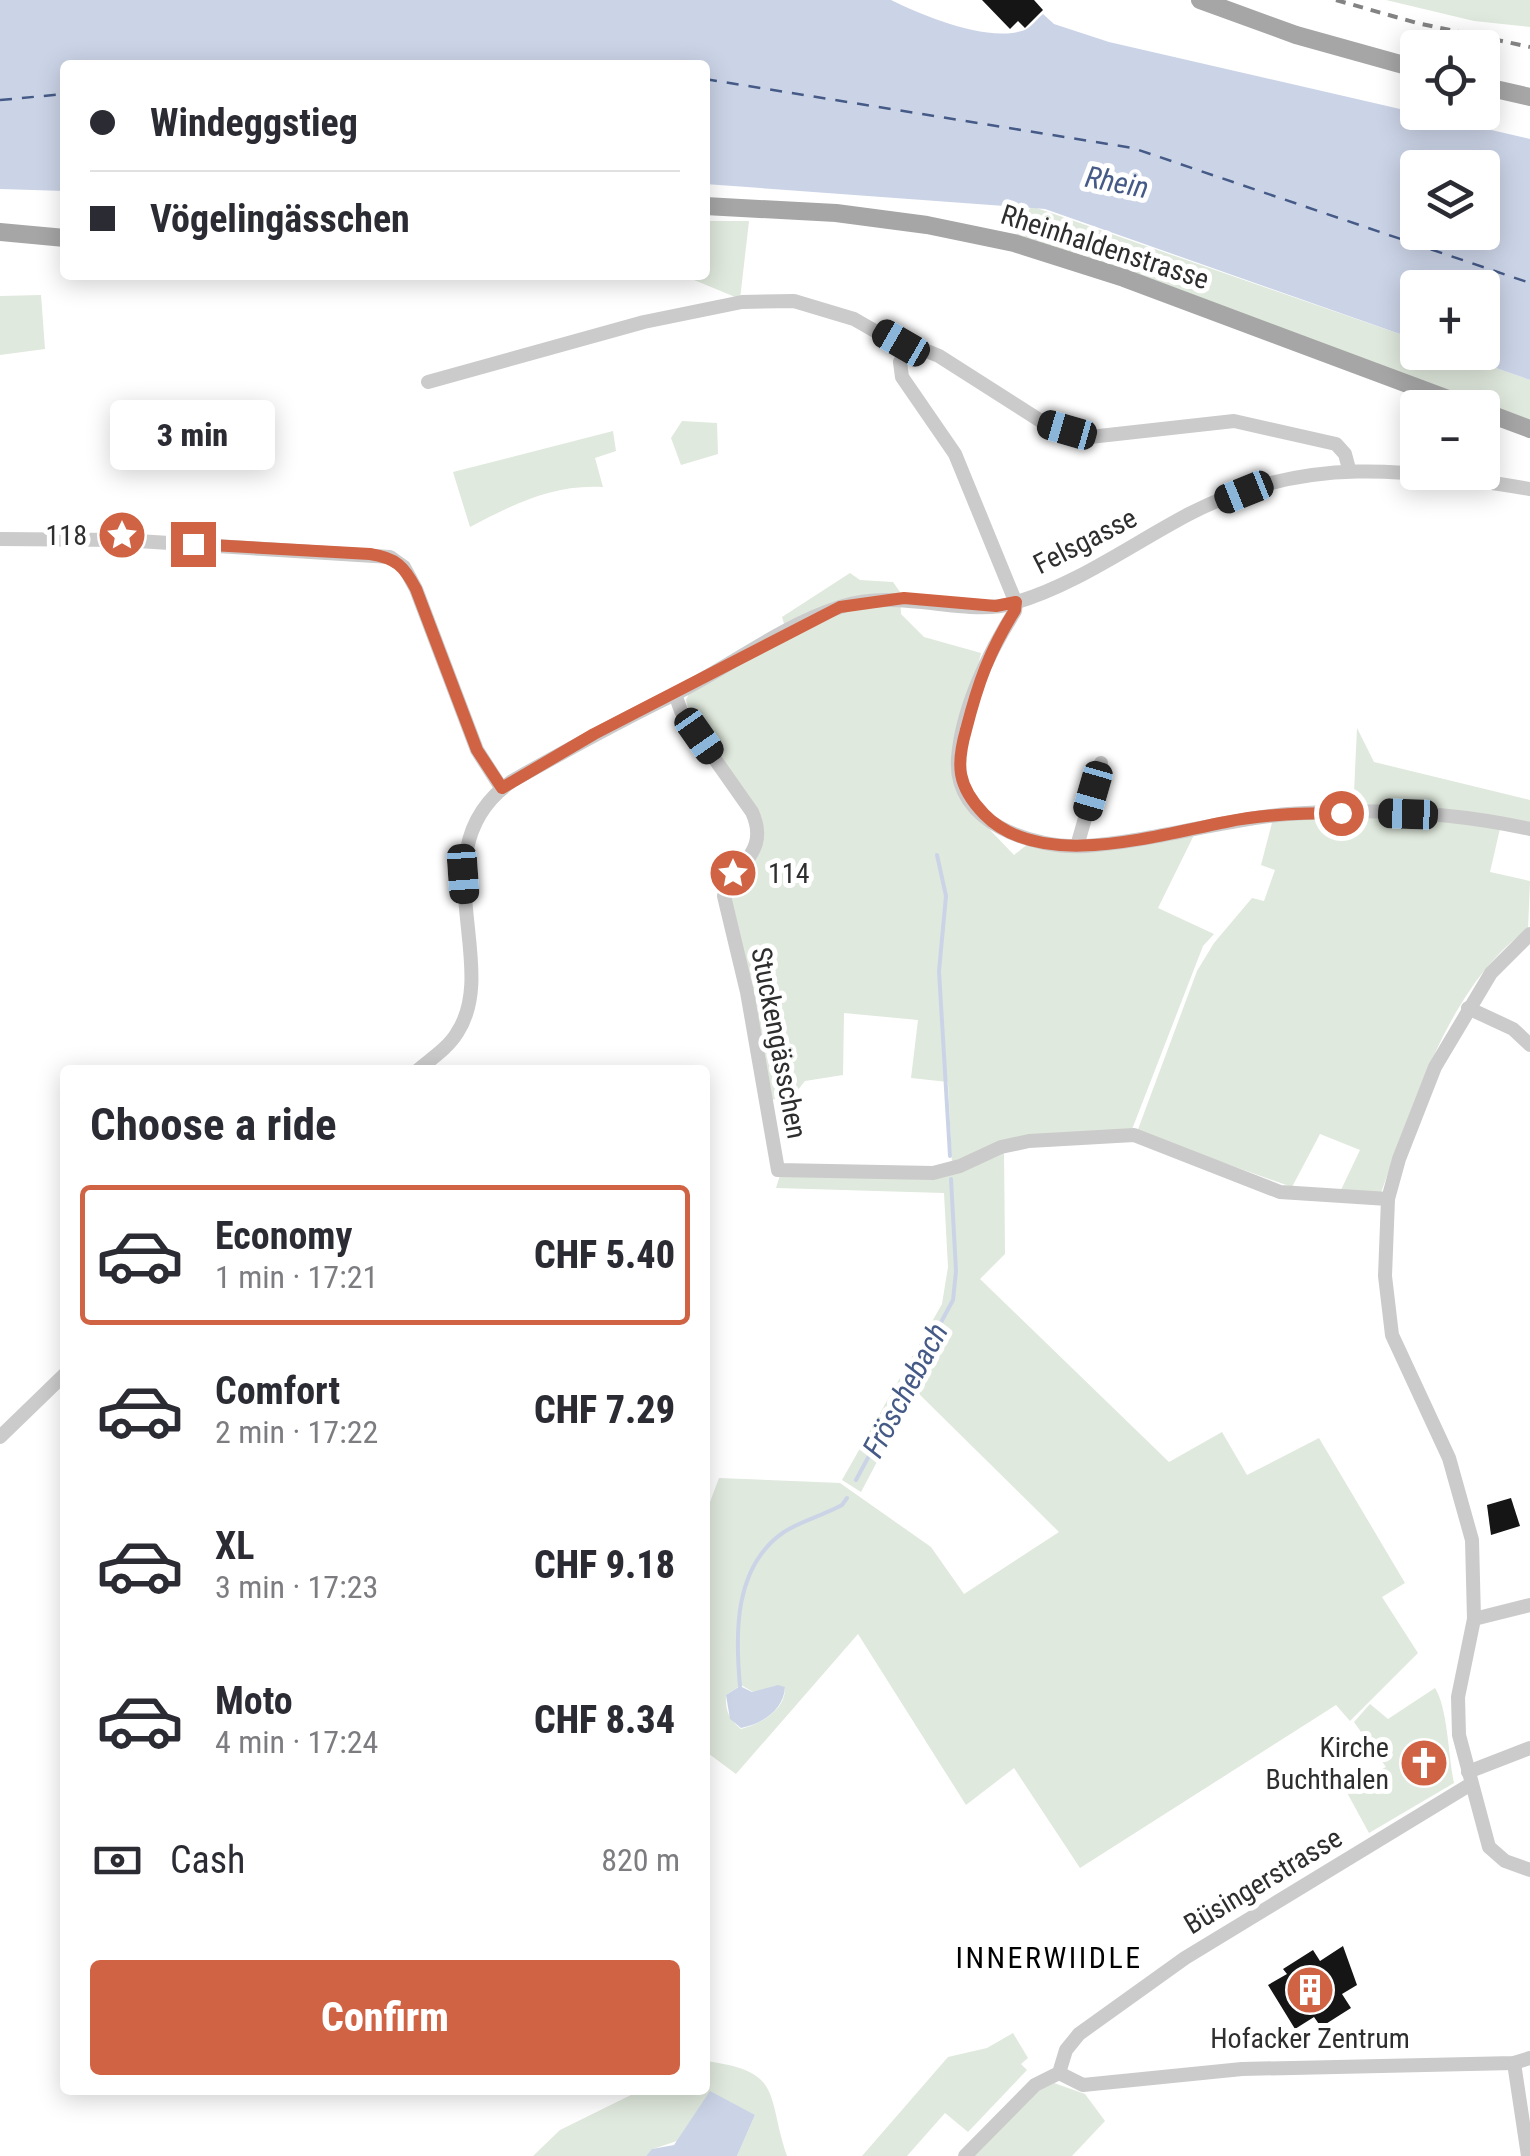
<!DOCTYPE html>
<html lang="en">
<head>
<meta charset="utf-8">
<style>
	:root { --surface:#fff; --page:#f7f7f7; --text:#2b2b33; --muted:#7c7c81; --line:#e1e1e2; --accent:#d06344 }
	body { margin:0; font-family:"Roboto Condensed",sans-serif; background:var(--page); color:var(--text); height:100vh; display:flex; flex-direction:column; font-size:38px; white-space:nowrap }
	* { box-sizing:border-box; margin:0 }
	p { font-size:32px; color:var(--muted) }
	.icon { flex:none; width:55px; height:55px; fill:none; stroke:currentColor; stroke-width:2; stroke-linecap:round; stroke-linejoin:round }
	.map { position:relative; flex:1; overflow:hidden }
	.details { position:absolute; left:60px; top:1065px; width:650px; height:1030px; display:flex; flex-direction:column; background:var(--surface); border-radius:10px; box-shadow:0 5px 25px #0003 }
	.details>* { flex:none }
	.top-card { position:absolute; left:60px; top:60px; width:650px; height:220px; border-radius:10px; box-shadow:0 5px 25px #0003; display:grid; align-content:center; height:220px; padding:0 30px; background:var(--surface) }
	.fabs { position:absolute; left:1400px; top:30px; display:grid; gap:20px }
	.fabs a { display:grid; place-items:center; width:100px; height:100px; border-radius:10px; background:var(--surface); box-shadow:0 5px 25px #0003; font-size:50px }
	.end { position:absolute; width:45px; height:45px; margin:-22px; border:12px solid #d06344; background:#fff; box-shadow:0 0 0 5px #fff }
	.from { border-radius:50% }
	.bubble { position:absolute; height:70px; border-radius:10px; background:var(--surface); box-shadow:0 5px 25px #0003; font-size:32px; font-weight:800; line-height:70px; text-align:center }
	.car { position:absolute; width:30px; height:60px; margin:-30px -15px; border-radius:12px; box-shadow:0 0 8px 2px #0007; background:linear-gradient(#222 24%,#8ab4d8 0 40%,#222 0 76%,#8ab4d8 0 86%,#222 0) }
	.top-card b { display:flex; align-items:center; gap:35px; height:95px; font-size:38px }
	.top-card b+b { border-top:2px solid var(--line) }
	.top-card i { width:25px; height:25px; background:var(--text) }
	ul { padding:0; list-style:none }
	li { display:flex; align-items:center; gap:30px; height:140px; margin:0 20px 15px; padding:0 10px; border:5px solid transparent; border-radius:10px }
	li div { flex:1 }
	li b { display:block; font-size:38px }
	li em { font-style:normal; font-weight:800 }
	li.selected { border-color:var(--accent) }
	li>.icon { width:90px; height:90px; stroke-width:1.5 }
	h2 { padding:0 30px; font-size:45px; line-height:120px }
	.pay { display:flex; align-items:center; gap:25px; height:110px; padding:0 30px; font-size:38px }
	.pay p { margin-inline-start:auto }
	.primary-button { display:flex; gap:20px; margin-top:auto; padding:20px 30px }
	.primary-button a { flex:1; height:115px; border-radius:10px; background:var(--accent); color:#fff; font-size:40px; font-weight:800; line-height:115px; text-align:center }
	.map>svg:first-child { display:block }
	.green { fill:#e0e9dd; fill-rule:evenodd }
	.water { fill:#cbd4e7; fill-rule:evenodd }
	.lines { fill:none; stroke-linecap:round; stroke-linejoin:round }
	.stream { stroke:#cbd4e7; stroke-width:4 }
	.ferry { stroke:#455a86; stroke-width:2.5; stroke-dasharray:12 10; stroke-linecap:butt }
	.building { fill:#151515 }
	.minor { stroke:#cbcbcb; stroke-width:14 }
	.major { stroke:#a6a6a6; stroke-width:18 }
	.rail { stroke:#838383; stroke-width:4; stroke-dasharray:10 8; stroke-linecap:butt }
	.route { stroke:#d06344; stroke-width:12 }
	.labels { text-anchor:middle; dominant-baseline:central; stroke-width:10; stroke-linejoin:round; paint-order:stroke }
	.street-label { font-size:28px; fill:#2e2e2e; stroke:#fff }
	.poi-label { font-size:28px; fill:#2e2e2e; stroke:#fff; text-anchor:end }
	.water-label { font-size:30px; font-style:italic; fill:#455a86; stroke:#fff }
	.neighbourhood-label { font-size:30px; letter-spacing:2.5px; fill:#000; stroke:#fff }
</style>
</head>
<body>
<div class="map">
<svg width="1530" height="2156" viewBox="0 0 1530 2156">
	<rect width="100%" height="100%" fill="#fff"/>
	<g class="green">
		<polygon points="1386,0 1530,0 1530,27 1474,21"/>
		<polygon points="1031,206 1417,340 1418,352 1453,353 1530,380 1530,420 1103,264 1015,237"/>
		<polygon points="705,221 749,221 740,299 682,275 705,275"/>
		<polygon points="41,295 45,349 0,355 0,296"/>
		<polygon points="682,421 717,423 718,454 681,465 671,438"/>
		<path d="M 613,431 L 616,451 L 595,458 L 603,487 C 553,484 514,504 470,527 L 453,472 Z"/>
		<path d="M 850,573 L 860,580 L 893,582 L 900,592 L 901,614 L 924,637 L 981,653 L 954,768 L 970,809 L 1014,855 L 1029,843 L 1195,833 L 1158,908 L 1214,934 L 1203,946 L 1131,1132 L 1035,1136 L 952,1164 L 948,1082 L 911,1078 L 918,1020 L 844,1013 L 843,1075 L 805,1081 L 793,1096 L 770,1100 L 729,901 C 738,867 772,850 758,813 L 690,716 L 686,700 L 692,687 L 788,637 L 782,617 Z"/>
		<path d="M 1357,728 L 1374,762 L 1530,800 L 1530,825 L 1502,820 L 1490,872 L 1530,881 L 1528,929 C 1449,984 1413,1106 1381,1193 L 1340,1192 L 1360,1150 L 1320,1134 L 1292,1187 L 1137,1132 L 1197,971 L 1214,943 L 1252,898 L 1264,901 L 1275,870 L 1261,865 L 1273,819 L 1353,814 Z"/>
		<path d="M 1004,1151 L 1005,1254 L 980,1279 L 1169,1462 L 1222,1432 L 1247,1475 L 1319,1438 L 1405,1583 L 1382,1597 L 1418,1653 L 1350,1721 L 1336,1705 L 1080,1868 L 1014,1768 L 966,1805 L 858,1634 L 736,1774 L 705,1751 L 705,1515 L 719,1478 L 840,1483 L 931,1547 L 964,1594 L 1059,1532 L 915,1390 L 861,1492 L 842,1480 L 942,1304 L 948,1267 L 944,1193 L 776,1188 L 780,1175 L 944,1177 ZM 741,1685 L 753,1692 L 785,1687 C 786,1710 761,1724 741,1729 C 729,1719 725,1711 726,1695 Z"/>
		<path d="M 1435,1688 C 1448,1709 1448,1755 1454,1783 L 1369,1833 L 1345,1789 L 1386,1767 L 1354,1722 L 1370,1704 L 1388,1719 Z"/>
		<polygon points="1013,2033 1028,2058 1021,2064 1027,2070 968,2132 945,2113 907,2156 862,2156 948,2057 987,2048"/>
		<path d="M 705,2061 C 784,2071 766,2094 787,2156 L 737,2156 L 755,2115 L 653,2149 L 646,2156 L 533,2156 L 560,2130 L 641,2090 L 705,2090 Z"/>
		<polygon points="1054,2083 1085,2094 1105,2121 1072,2156 970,2156 1036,2092"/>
	</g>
	<g class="water">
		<path d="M 0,0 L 891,0 C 924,16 987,43 1025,30 C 1031,27 1038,18 1043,14 L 1054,24 L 1109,42 L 1530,139 L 1530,380 L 1453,353 L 1482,352 L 1482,288 L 1418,288 L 1417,340 L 1045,209 L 705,184 L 705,65 L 65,65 L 65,191 L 0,189 ZM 1418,168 L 1482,168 L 1482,232 L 1418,232 Z"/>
		<path d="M 778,1685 L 785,1687 C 784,1710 762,1724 741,1728 L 730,1719 L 726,1695 L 740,1686 L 752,1692 Z"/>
		<polygon points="710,2091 755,2115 737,2156 646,2156 652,2149 674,2145"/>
	</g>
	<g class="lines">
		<g class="stream">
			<polyline points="937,855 946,896 939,971 950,1156"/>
			<polyline points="856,1480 953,1300 956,1271 951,1179"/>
			<path d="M 740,1686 C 735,1633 734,1566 784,1532 C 801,1521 824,1515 842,1505 L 847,1498"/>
		</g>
		<g class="ferry">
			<polyline points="571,65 615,65"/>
			<polyline points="705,79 1133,148 1530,283"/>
			<polyline points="0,100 65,94"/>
		</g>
	</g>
	<g class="building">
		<polygon points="982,0 1034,0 1043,10 1025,28 1018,21 1010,29"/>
		<polygon points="1511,1498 1520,1526 1491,1535 1487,1505"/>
		<polygon points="1343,1946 1357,1985 1342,1994 1351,2008 1321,2027 1314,2017 1295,2029 1268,1985 1287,1974 1283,1969 1313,1950 1320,1961"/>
	</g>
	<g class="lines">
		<g class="minor">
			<polyline points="428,382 644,322 742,302 794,301 854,319 908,350"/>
			<path d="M 1349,469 L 1345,454 L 1336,444 L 1234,421 L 1090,437 L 1044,423 L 939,356 L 922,349 L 908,350 L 900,362 L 902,377 L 955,454 L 1016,603 L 1015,611 C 989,652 962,708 958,758 C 953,824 1035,849 1086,846 C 1155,841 1220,820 1288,814 C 1368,808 1452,812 1530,829"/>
			<polyline points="0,539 122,540 390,557 404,567 416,589 477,750 502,789"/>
			<path d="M 675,694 L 681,711 L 752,812 C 770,852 737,863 724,896 L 747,992 L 778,1170 L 933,1173 L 960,1166 L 1001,1147 L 1029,1141 L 1134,1135 L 1280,1192 L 1388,1199"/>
			<polyline points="1077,846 1101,763"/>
			<polyline points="1530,934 1491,973 1435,1067 1399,1159 1388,1199 1385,1276 1392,1335 1449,1458 1472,1540 1474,1619 1458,1697 1459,1735 1489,1847 1505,1861 1530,1870"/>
			<polyline points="1468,1008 1513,1029 1530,1045"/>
			<path d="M 418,1070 C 431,1059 448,1048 457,1033 C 503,964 416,848 512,781 C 565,751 618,722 673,695 C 728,668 781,626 840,607 C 900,587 965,618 1014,603 C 1076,585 1132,544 1189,514 C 1305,454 1407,469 1530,489"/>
			<polyline points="0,1437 65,1374"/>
			<polyline points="1474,1619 1530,1605"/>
			<polyline points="1468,1772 1530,1748"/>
			<polyline points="1514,2063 1528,2156"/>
			<polyline points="1059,2073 1083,2085 1242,2069 1514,2063 1530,2058"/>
			<polyline points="965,2156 1035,2085 1059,2073 1066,2050 1079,2034 1185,1958 1471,1784"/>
		</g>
		<g class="major">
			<polyline points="1200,0 1296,35 1418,69"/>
			<polyline points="1482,86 1530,97"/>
			<polyline points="705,206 836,213 927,225 1014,243 1124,278 1472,408"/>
			<polyline points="0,232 65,238"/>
			<polyline points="1482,411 1530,429"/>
		</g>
		<polyline class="rail" points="1336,0 1417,23 1530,47"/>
	</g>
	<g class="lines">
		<path class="route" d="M 193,544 L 370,554 C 396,558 404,566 416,589 L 477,750 L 502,788 L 594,734 L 840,607 L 904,598 L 996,606 L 1016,602 L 1015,610 C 989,652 978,683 966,730 C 956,765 957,786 984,814 C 1040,872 1157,835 1226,822 C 1264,814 1303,813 1341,813"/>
	</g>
	<defs>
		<g id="sight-disc" transform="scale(2.5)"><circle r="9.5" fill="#d06344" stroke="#fff"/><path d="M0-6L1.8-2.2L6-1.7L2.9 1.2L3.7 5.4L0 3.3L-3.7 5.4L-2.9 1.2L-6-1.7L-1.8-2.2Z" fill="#fff"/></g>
		<g id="church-disc" transform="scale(2.5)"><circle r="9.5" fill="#d06344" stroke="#fff"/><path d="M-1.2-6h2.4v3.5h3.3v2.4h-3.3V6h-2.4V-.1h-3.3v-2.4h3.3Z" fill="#fff"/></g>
		<g id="building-disc" transform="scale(2.5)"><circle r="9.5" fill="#d06344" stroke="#fff"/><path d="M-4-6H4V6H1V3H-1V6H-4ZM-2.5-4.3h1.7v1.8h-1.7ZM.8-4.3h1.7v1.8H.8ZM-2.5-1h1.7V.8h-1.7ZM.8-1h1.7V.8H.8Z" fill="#fff"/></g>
	</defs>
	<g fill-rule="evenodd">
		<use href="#sight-disc" x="122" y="535"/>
		<use href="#sight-disc" x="733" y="873"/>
		<use href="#church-disc" x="1424" y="1763"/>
		<use href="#building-disc" x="1310" y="1990"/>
	</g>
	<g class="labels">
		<g class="street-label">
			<text transform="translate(1105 247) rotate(18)">Rheinhaldenstrasse</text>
			<text transform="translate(1085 541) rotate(-27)">Felsgasse</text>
			<text transform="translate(779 1043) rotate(79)">Stuckengässchen</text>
			<text transform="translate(1263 1881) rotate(-31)">Büsingerstrasse</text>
		</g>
		<g class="poi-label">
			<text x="87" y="535">118</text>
			<text x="768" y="873" text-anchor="start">114</text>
			<text x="1389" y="1747">Kirche<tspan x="1389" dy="32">Buchthalen</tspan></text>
			<text x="1310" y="2038" text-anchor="middle">Hofacker Zentrum</text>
		</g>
		<g class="water-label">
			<text transform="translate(1117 182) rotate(11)">Rhein</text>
			<text transform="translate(905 1390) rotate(-62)">Fröschebach</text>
		</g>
		<g class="neighbourhood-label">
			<text x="1049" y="1957">INNERWIIDLE</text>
		</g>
	</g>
</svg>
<div class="fabs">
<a><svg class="icon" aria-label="locate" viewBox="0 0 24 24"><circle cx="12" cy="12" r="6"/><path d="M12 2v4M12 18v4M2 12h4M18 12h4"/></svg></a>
<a><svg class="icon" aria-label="layers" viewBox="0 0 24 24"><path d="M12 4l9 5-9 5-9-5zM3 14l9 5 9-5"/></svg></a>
<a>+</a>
<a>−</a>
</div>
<i class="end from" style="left:1341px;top:813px"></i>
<i class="end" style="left:193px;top:544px"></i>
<div class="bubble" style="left:110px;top:400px;width:165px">3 min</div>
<i class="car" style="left:901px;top:343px;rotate:300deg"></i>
<i class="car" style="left:1067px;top:430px;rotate:286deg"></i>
<i class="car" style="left:1244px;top:492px;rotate:248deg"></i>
<i class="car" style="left:699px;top:736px;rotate:145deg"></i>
<i class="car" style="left:1093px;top:791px;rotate:196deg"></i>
<i class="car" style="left:1408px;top:814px;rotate:272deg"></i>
<i class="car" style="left:463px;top:874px;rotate:176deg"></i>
<div class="top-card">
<b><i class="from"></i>Windeggstieg</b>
<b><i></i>Vögelingässchen</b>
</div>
<section class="details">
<h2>Choose a ride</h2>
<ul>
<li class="selected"><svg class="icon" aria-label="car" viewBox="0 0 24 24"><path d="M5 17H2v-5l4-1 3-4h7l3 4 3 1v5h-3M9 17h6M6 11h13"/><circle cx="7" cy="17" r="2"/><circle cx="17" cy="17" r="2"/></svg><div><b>Economy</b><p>1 min · 17:21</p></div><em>CHF 5.40</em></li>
<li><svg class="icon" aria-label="car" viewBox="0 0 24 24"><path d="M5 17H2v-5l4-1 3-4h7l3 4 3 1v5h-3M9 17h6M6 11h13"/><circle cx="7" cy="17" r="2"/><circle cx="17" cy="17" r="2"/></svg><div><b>Comfort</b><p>2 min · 17:22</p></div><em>CHF 7.29</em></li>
<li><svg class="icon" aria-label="car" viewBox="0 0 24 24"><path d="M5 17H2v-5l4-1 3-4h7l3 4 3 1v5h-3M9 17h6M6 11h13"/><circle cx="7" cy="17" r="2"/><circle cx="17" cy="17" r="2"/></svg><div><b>XL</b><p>3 min · 17:23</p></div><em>CHF 9.18</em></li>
<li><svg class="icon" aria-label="car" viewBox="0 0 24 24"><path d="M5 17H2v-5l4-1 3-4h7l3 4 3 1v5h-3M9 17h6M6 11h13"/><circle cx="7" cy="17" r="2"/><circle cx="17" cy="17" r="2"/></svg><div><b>Moto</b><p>4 min · 17:24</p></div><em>CHF 8.34</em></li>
</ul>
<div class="pay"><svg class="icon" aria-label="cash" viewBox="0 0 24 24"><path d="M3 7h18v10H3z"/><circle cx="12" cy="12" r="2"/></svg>Cash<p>820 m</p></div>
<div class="primary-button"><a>Confirm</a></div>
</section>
</div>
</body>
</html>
